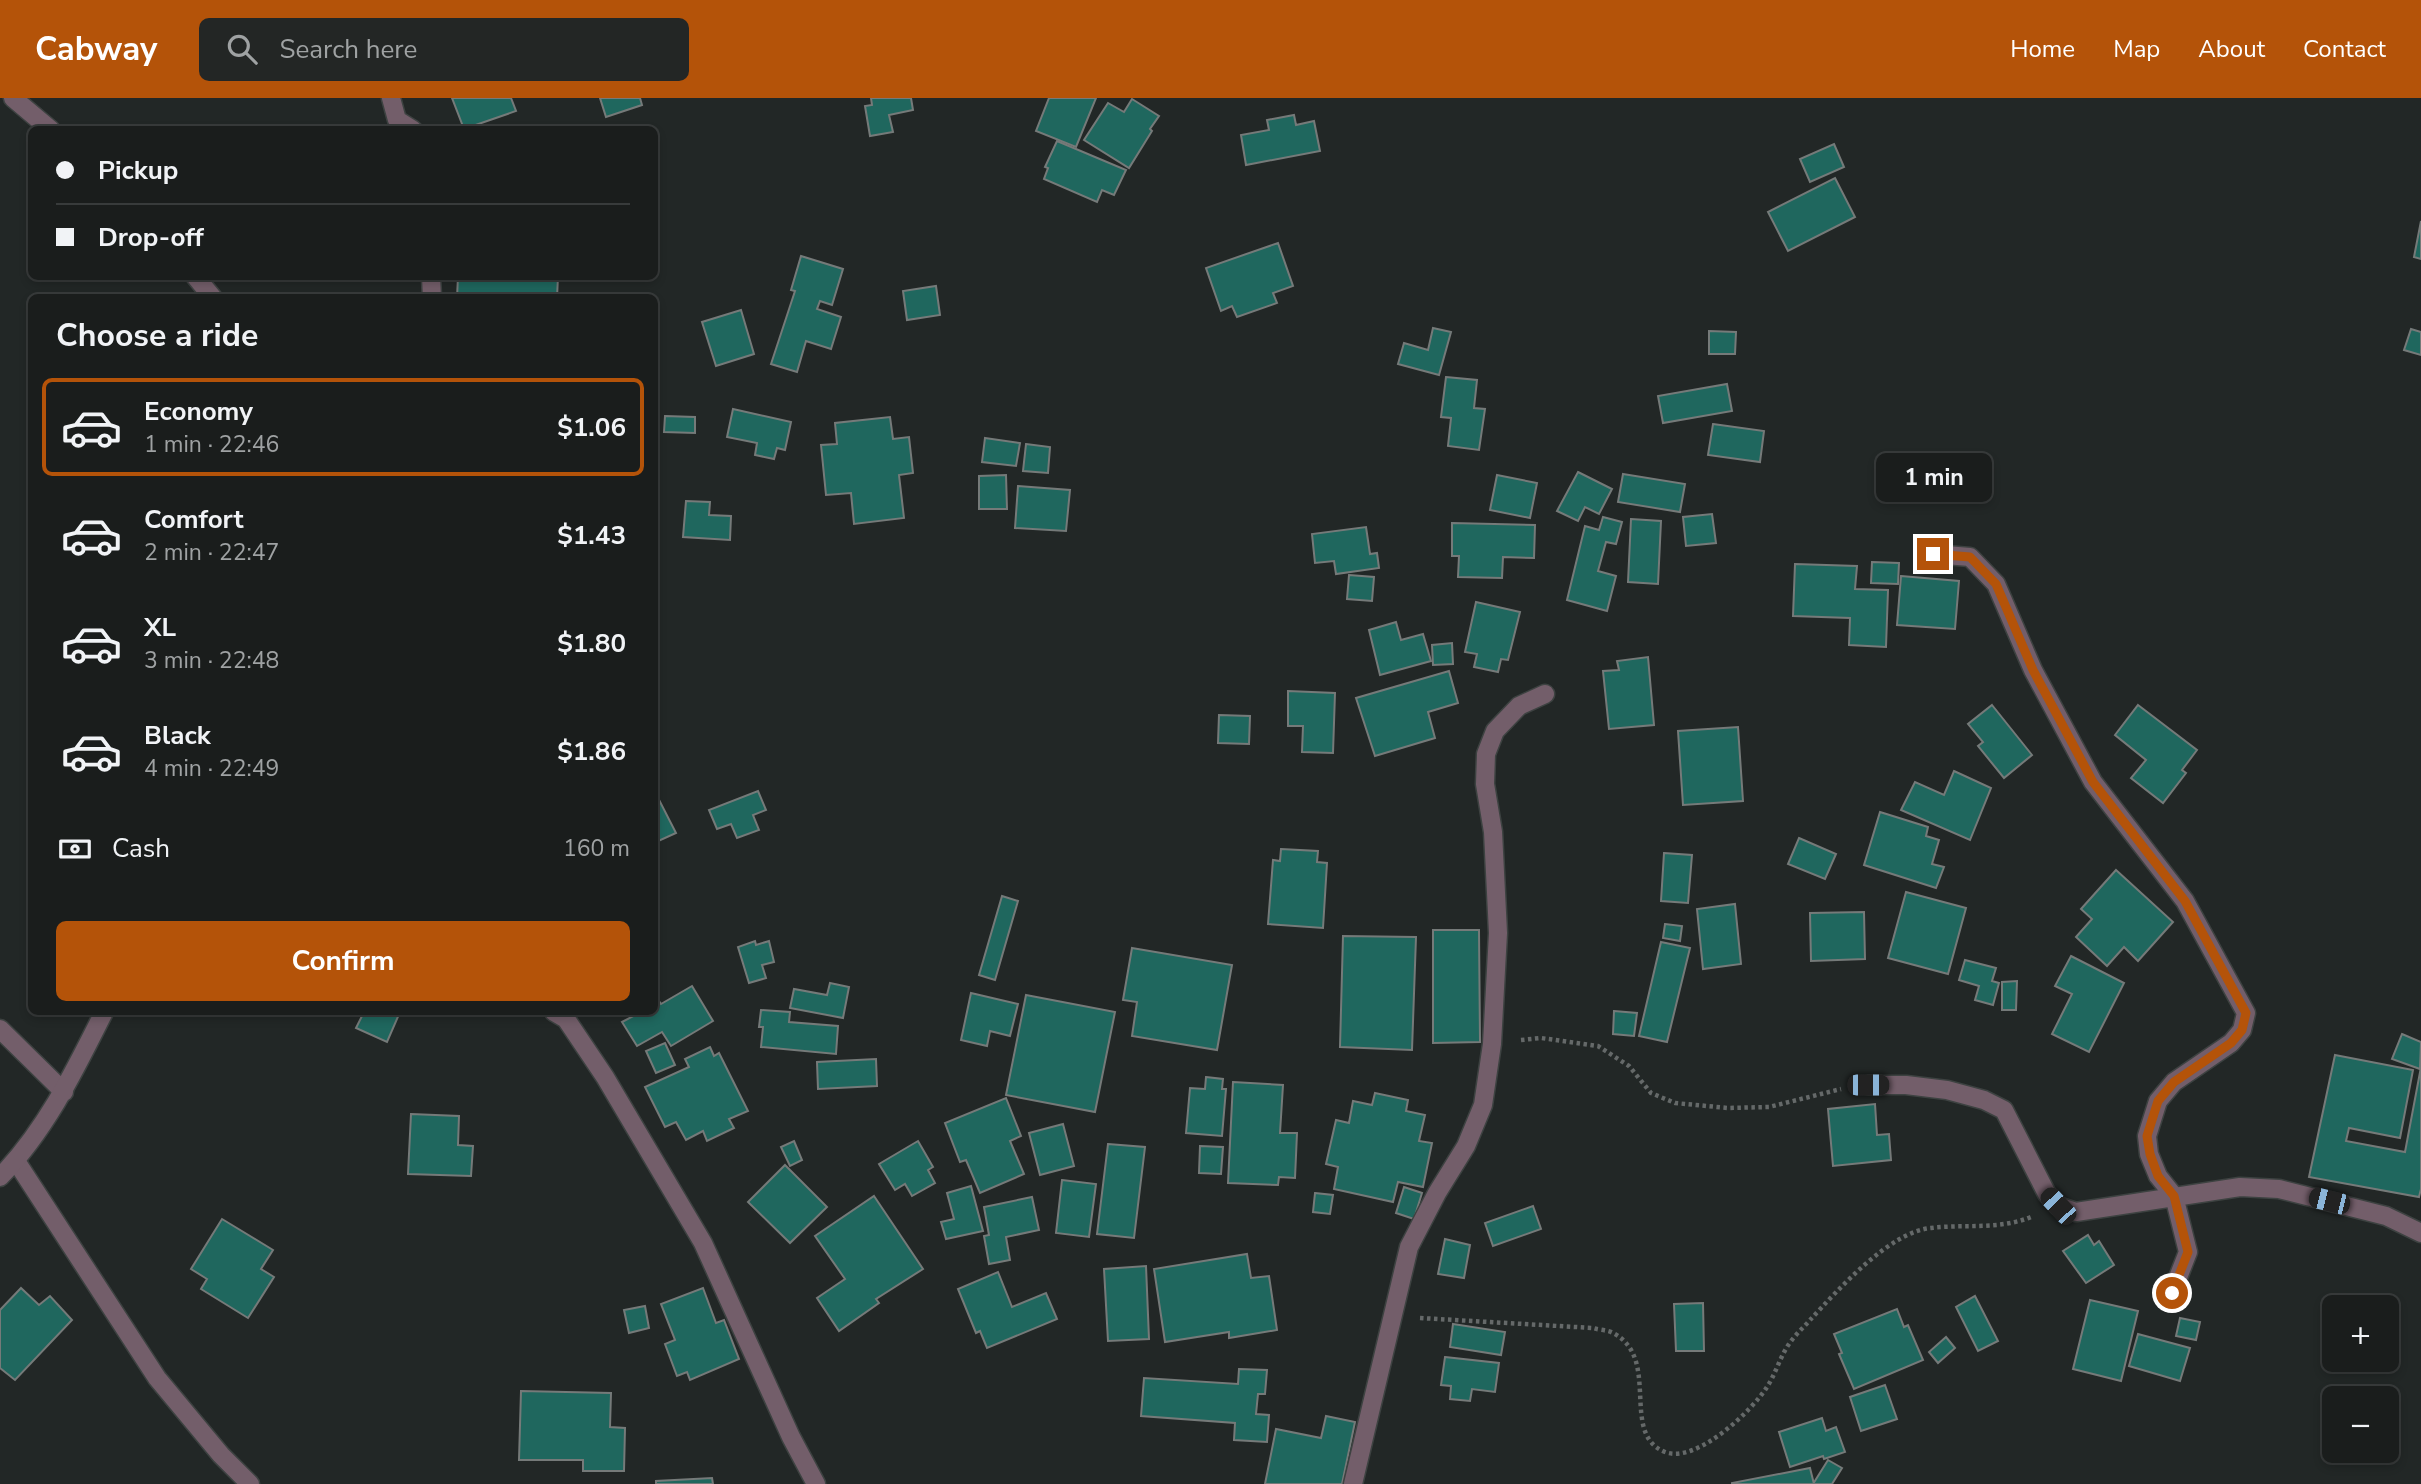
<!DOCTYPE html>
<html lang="en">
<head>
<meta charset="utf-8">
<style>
	:root { --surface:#1a1d1c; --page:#232625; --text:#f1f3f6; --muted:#9fa2a3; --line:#383b3b; --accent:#b45309 }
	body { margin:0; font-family:"Nunito Sans",sans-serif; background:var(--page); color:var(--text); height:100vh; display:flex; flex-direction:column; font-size:26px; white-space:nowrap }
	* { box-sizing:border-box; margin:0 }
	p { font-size:23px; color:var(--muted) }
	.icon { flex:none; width:38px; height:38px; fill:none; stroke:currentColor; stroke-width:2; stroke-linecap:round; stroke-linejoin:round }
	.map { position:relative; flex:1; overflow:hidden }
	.details { position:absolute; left:28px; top:196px; width:630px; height:721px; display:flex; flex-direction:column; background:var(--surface); border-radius:10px; box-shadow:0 4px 10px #0003,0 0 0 2px var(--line) }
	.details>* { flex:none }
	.guide { position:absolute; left:28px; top:28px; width:630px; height:154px; border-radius:10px; box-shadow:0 4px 10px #0003,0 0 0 2px var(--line); display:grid; align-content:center; height:154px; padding:0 28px; background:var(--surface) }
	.tools { position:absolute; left:2322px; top:1197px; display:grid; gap:14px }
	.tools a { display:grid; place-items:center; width:77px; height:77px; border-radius:10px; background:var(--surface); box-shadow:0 4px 10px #0003,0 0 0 2px var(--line); font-size:35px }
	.end { position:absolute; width:32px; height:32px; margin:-16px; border:9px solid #b45309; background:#fff; box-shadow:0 0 0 4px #fff }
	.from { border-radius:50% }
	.bubble { position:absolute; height:49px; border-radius:10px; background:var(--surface); box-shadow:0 4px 10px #0003,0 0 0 2px var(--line); font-size:23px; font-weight:700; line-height:49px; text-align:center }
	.car { position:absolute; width:21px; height:42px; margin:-21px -10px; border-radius:9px; box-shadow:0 0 5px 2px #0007; background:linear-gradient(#222 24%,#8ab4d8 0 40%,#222 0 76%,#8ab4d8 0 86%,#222 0) }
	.guide b { display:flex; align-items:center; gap:24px; height:66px; font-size:26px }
	.guide b+b { border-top:2px solid var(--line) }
	.guide i { width:18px; height:18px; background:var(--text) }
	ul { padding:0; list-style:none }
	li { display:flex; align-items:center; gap:21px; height:98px; margin:0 14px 10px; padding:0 14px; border:4px solid transparent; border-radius:10px }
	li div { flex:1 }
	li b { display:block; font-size:26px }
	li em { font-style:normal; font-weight:700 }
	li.selected { border-color:var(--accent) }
	li>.icon { width:63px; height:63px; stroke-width:1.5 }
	h2 { padding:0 28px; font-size:32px; line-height:84px }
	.pay { display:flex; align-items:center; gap:18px; height:77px; padding:0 28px; font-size:26px }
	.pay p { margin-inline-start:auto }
	.button { display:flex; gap:14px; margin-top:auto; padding:14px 28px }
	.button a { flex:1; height:80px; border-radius:10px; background:var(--accent); color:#fff; font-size:28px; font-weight:700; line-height:80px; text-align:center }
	header { display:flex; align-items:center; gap:42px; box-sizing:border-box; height:98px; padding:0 35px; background:var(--accent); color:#fff }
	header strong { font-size:33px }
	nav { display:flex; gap:38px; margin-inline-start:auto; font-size:24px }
	.search { width:490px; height:63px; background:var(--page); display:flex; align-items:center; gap:18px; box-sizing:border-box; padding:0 24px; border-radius:10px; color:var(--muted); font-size:26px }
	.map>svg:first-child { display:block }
	.building { fill:#1f675e; stroke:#757a79; stroke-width:2 }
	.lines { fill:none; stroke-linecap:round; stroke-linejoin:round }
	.minor-casing { stroke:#3d4241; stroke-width:21 }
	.path { stroke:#656969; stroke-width:4.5; stroke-dasharray:3.5 3.5; stroke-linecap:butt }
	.minor { stroke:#735e6a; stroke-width:18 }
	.route { stroke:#b45309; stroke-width:9 }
</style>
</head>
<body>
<header>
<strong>Cabway</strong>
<div class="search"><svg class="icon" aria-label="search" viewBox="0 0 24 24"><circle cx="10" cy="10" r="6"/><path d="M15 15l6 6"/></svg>Search here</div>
<nav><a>Home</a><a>Map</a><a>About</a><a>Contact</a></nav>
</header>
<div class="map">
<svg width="2421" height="1386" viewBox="0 0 2421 1386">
	<rect width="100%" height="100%" fill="#222726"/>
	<g class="building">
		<polygon points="452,0 511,0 516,13 464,31"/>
		<polygon points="600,0 640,0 642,7 606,19"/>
		<polygon points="871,0 911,0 913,12 889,17 893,34 870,38 865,8 872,7"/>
		<polygon points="1049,0 1096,0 1076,49 1036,33"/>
		<polygon points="1132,1 1159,18 1150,31 1152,33 1129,70 1084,42 1108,5 1124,14"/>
		<polygon points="1294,17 1296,27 1314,23 1320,53 1246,67 1241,37 1269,32 1267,22"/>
		<polygon points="1057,43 1126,72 1114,97 1102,92 1097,104 1044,81 1048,70 1045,69"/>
		<polygon points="1834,46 1844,69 1810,84 1800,61"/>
		<polygon points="1835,80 1855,119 1788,153 1768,114"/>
		<polygon points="2421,123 2421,161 2414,159"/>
		<polygon points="1278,145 1293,188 1273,195 1277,205 1237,219 1232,208 1221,213 1206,170"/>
		<polygon points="801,158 843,171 832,207 820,203 817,211 841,219 831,251 806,243 797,274 771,266 795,193 791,192"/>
		<polygon points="458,178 558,178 557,200 457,200"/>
		<polygon points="936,188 940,217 907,222 903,193"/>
		<polygon points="741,212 754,256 716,268 702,224"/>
		<polygon points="1433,230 1451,234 1439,277 1398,266 1404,245 1428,252"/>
		<polygon points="2411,231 2421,234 2421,257 2404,252"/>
		<polygon points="1709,233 1736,234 1735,256 1709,256"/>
		<polygon points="1446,279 1477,282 1474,310 1485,311 1479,352 1448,348 1451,320 1441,319"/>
		<polygon points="1727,286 1732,313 1663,325 1658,298"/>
		<polygon points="733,311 791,324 785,352 777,350 774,361 755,357 757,345 727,339"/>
		<polygon points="665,318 695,319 695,335 664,334"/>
		<polygon points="890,319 893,341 909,339 913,375 899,377 904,420 854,426 851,395 826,397 821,347 837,346 835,325"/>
		<polygon points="1713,326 1764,333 1760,364 1708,357"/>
		<polygon points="985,340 1020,345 1016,368 982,364"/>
		<polygon points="1026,346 1050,349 1048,375 1023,373"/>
		<polygon points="1578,374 1612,391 1599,416 1585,409 1578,423 1557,413"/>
		<polygon points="1623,376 1685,386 1680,414 1618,404"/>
		<polygon points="1006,377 1007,411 979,411 979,378"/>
		<polygon points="1497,377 1537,385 1530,420 1490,412"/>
		<polygon points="1018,388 1070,392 1066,433 1015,430"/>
		<polygon points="686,403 710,404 709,417 731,418 730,442 683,439"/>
		<polygon points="1712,416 1716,445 1686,448 1683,419"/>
		<polygon points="1603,419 1622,424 1616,446 1606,444 1598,473 1616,478 1607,513 1567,502 1585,428 1599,432"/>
		<polygon points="1631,421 1661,423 1658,486 1628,484"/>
		<polygon points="1452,425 1535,427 1534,460 1503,459 1502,480 1458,479 1459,458 1452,458"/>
		<polygon points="1366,429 1370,456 1377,455 1379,470 1336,476 1334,463 1315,465 1312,436"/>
		<polygon points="1872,464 1899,465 1898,486 1871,485"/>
		<polygon points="1795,466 1857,468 1855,491 1888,492 1886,549 1849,547 1850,520 1793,518"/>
		<polygon points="1349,477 1374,479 1372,503 1347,501"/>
		<polygon points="1901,478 1959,483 1955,531 1897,527"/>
		<polygon points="1476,504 1520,514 1508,562 1501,561 1498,574 1474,569 1477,556 1465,554"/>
		<polygon points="1396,524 1401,542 1423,536 1431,563 1380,577 1369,532"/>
		<polygon points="1452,545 1453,566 1433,567 1432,547"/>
		<polygon points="1648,559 1654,627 1609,631 1603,573 1619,572 1617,563"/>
		<polygon points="1449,573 1458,605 1428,614 1435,640 1375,658 1356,600"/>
		<polygon points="1288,593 1335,595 1333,655 1302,654 1303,628 1288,628"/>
		<polygon points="1992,607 2032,657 2004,680 1978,648 1983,644 1968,626"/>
		<polygon points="2138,607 2197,652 2182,672 2186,675 2163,705 2131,680 2146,662 2115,637"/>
		<polygon points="1219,617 1250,618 1249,646 1218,645"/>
		<polygon points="1738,629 1743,703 1683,707 1678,633"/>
		<polygon points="1954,673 1991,690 1970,742 1901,712 1915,684 1944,697"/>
		<polygon points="654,692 676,735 654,745"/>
		<polygon points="758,693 766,712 753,717 759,732 737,740 731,726 717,731 709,712"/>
		<polygon points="1880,714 1928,729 1926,738 1939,742 1932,766 1944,769 1936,790 1864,767"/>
		<polygon points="1799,740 1836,756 1825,781 1788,766"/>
		<polygon points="1281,751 1318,753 1317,764 1327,765 1323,830 1268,826 1273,762 1280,763"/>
		<polygon points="1664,755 1692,757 1688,805 1661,803"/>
		<polygon points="2116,772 2173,824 2138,863 2124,849 2107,868 2076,839 2092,821 2081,811"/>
		<polygon points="1906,794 1966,810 1948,876 1888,860"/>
		<polygon points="1002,798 1018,803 995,882 979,877"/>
		<polygon points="1735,806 1741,866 1703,871 1697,811"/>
		<polygon points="1864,814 1865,861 1811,863 1810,815"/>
		<polygon points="1665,826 1682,828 1680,843 1663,840"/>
		<polygon points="1433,832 1479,832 1480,944 1433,945"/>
		<polygon points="1343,838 1416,839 1412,952 1340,949"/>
		<polygon points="755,843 756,847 769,843 774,864 762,867 766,880 749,885 738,849"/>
		<polygon points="1661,844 1690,850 1667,944 1639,938"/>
		<polygon points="1132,850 1232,867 1217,952 1132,938 1137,904 1123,902"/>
		<polygon points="2071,858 2124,885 2089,954 2052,936 2072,896 2055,888"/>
		<polygon points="1965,862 1996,870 1992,883 1999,885 1993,907 1975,902 1979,888 1959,882"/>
		<polygon points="2017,883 2016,912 2002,912 2002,884"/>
		<polygon points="830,885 849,889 843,920 790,910 794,891 827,897"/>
		<polygon points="692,888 713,923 671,948 662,934 637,948 622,924 641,914 654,914 654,906 659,903 661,906"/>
		<polygon points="971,895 1018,906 1010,938 990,933 987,948 961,942"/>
		<polygon points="1026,897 1115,914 1095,1014 1006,997"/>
		<polygon points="761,912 790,914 789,924 838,928 836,956 761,949 763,929 759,929"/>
		<polygon points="1614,913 1637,915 1634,938 1613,936"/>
		<polygon points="364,914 400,914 387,944 356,930"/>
		<polygon points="2402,936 2421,944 2420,971 2392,961"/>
		<polygon points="665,945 675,967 656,975 646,953"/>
		<polygon points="710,949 714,958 719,955 748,1013 729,1021 734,1030 707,1043 703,1033 686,1042 676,1024 665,1029 645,989 689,969 685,961"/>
		<polygon points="2335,957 2413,972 2400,1040 2349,1030 2346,1043 2405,1054 2421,969 2421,1091 2419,1099 2309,1079"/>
		<polygon points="876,961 877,988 818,991 817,964"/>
		<polygon points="1206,979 1223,981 1222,991 1226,991 1222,1038 1186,1035 1190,990 1205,991"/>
		<polygon points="1233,984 1283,987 1280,1035 1297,1035 1295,1080 1279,1079 1278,1087 1228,1085"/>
		<polygon points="1375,995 1408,1002 1406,1013 1425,1017 1419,1043 1432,1045 1423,1089 1398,1084 1393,1104 1334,1091 1338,1069 1326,1066 1336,1022 1349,1025 1353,1003 1372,1007"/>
		<polygon points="1006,1000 1021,1038 1010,1043 1024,1076 980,1095 966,1062 960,1064 945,1025"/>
		<polygon points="1875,1006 1877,1037 1889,1036 1891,1062 1833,1068 1828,1011"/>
		<polygon points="411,1016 459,1018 458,1047 473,1048 471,1078 408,1076"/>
		<polygon points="1063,1026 1074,1068 1040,1077 1029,1035"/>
		<polygon points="794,1043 802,1062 790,1068 781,1049"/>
		<polygon points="918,1043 933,1069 928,1072 935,1085 912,1098 905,1086 895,1092 879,1066"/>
		<polygon points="1108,1046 1145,1049 1134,1140 1097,1136"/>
		<polygon points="1200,1048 1223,1049 1221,1076 1199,1075"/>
		<polygon points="785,1067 827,1109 790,1145 748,1104"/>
		<polygon points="1062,1082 1096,1086 1089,1139 1056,1135"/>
		<polygon points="971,1088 983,1133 946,1141 941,1124 954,1121 947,1095"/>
		<polygon points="1404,1089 1422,1095 1414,1121 1396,1115"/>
		<polygon points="1315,1095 1333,1097 1330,1116 1313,1114"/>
		<polygon points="874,1098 923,1171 876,1201 879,1205 839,1233 817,1200 845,1181 815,1138"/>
		<polygon points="1032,1099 1039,1132 1006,1139 1010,1162 989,1166 984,1138 989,1137 984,1109"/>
		<polygon points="1533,1108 1541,1131 1493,1148 1485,1125"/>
		<polygon points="222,1121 273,1152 261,1171 274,1179 248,1220 201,1191 207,1181 191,1171"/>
		<polygon points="2088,1137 2094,1147 2099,1143 2114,1167 2086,1185 2063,1153"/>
		<polygon points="1445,1141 1470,1147 1464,1180 1438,1176"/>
		<polygon points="1247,1156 1251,1180 1269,1178 1277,1232 1229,1240 1229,1234 1165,1244 1154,1171"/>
		<polygon points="1146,1168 1149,1241 1108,1243 1104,1171"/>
		<polygon points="998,1174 1012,1209 1046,1195 1057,1221 987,1250 980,1233 976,1235 958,1191"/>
		<polygon points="21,1190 39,1207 50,1198 72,1222 15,1282 0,1270 0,1212"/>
		<polygon points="703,1190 716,1225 724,1222 739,1261 690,1282 687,1274 677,1278 665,1246 675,1242 661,1206"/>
		<polygon points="1975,1198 1998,1243 1978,1253 1956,1209"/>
		<polygon points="2090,1202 2138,1213 2121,1283 2073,1271"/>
		<polygon points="1703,1205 1704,1253 1676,1253 1674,1206"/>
		<polygon points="645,1208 649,1230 629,1235 624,1212"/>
		<polygon points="1897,1211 1904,1229 1908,1227 1923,1262 1854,1291 1839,1256 1842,1255 1834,1236"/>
		<polygon points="2180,1220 2200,1224 2196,1242 2176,1238"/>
		<polygon points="1453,1226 1505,1234 1501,1257 1450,1249"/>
		<polygon points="2138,1236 2190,1250 2180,1283 2129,1268"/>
		<polygon points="1946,1239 1955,1250 1938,1265 1929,1254"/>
		<polygon points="1445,1259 1499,1265 1495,1294 1472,1291 1470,1303 1450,1301 1451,1288 1441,1287"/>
		<polygon points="1239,1271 1267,1272 1265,1296 1258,1296 1256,1316 1269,1317 1267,1344 1234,1342 1235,1325 1141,1318 1144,1280 1238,1286"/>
		<polygon points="1885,1287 1897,1321 1861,1333 1850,1299"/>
		<polygon points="521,1293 611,1295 610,1329 625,1330 624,1373 583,1373 583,1362 519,1362"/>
		<polygon points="1326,1318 1355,1324 1342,1386 1265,1386 1276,1331 1321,1340"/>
		<polygon points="1822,1320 1826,1333 1836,1329 1845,1354 1824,1361 1823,1358 1790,1369 1779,1334"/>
		<polygon points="1828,1362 1842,1370 1832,1386 1813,1386"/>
		<polygon points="1810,1370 1814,1386 1732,1386 1732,1385"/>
		<polygon points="712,1380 713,1386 656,1386 656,1383"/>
	</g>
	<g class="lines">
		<g class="minor-casing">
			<g id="minor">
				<polyline points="13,0 51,32"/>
				<polyline points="391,0 397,22 413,32"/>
				<polyline points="195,178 213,200"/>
				<polyline points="431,178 432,200"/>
				<polyline points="1933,456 1970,459 1996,486 2033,572 2093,684 2185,803 2246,915 2242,932 2231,945 2174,984 2158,1003 2147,1038 2149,1056 2158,1078 2174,1098 2188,1154 2172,1195"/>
				<polyline points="554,914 566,921 605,979 703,1145 791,1339 816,1386"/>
				<polyline points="0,931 64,994"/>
				<polyline points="1868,987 1906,987 1947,992 1984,1002 2004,1012 2047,1096 2058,1108 2076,1114 2240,1089 2279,1091 2386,1118 2421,1135"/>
				<polyline points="16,1063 157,1280 221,1357 250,1386"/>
				<path d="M 0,1079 C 46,1032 75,972 104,914"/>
				<polyline points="1353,1386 1409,1149 1437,1095 1466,1048 1483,1007 1492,946 1498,835 1493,734 1485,686 1486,656 1495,633 1519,608 1545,596"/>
			</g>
		</g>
		<g class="path">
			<polyline points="1521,942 1541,940 1598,948 1629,968 1651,995 1675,1005 1728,1010 1769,1009 1841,991"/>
			<path d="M 1420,1220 L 1593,1230 C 1599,1232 1608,1232 1613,1235 C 1662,1260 1619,1336 1665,1354 C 1696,1366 1752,1313 1767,1289 C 1776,1275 1780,1259 1789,1246 C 1795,1237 1803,1230 1810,1222 C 1838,1192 1889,1134 1931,1130 C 1964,1126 1999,1132 2031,1119"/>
		</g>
		<use href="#minor" class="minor"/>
	</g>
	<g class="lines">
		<polyline class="route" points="1933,456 1970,459 1996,486 2033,572 2093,684 2185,803 2246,915 2242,932 2231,945 2174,984 2158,1003 2147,1038 2150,1056 2158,1078 2174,1098 2188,1154 2172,1195"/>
	</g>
</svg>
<div class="tools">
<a>+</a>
<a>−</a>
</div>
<i class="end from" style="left:2172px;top:1195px"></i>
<i class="end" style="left:1933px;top:456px"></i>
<div class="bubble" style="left:1876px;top:355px;width:116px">1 min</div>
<i class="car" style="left:1868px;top:987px;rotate:90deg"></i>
<i class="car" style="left:2329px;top:1103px;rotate:284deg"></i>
<i class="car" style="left:2058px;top:1108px;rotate:317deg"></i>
<div class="guide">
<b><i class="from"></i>Pickup</b>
<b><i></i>Drop-off</b>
</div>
<section class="details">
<h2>Choose a ride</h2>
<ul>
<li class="selected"><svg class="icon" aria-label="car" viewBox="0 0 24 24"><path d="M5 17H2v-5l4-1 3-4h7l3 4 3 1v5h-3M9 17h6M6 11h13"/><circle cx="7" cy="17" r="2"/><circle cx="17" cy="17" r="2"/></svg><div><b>Economy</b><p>1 min · 22:46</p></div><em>$1.06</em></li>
<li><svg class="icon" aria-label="car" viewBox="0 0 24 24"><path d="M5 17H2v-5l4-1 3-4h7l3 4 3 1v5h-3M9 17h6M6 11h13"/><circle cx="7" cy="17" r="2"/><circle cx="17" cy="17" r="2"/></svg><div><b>Comfort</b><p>2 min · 22:47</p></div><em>$1.43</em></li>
<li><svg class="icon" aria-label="car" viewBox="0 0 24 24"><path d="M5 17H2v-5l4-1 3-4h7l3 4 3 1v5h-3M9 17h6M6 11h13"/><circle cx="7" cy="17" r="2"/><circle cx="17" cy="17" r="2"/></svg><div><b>XL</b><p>3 min · 22:48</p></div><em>$1.80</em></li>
<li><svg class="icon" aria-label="car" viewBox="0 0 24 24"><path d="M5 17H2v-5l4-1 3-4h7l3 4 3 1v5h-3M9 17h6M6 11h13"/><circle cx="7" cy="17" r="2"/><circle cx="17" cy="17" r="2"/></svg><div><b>Black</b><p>4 min · 22:49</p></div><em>$1.86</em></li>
</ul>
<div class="pay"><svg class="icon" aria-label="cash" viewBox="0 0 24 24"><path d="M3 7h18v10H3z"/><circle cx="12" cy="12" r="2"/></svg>Cash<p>160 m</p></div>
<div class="button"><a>Confirm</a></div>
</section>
</div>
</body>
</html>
